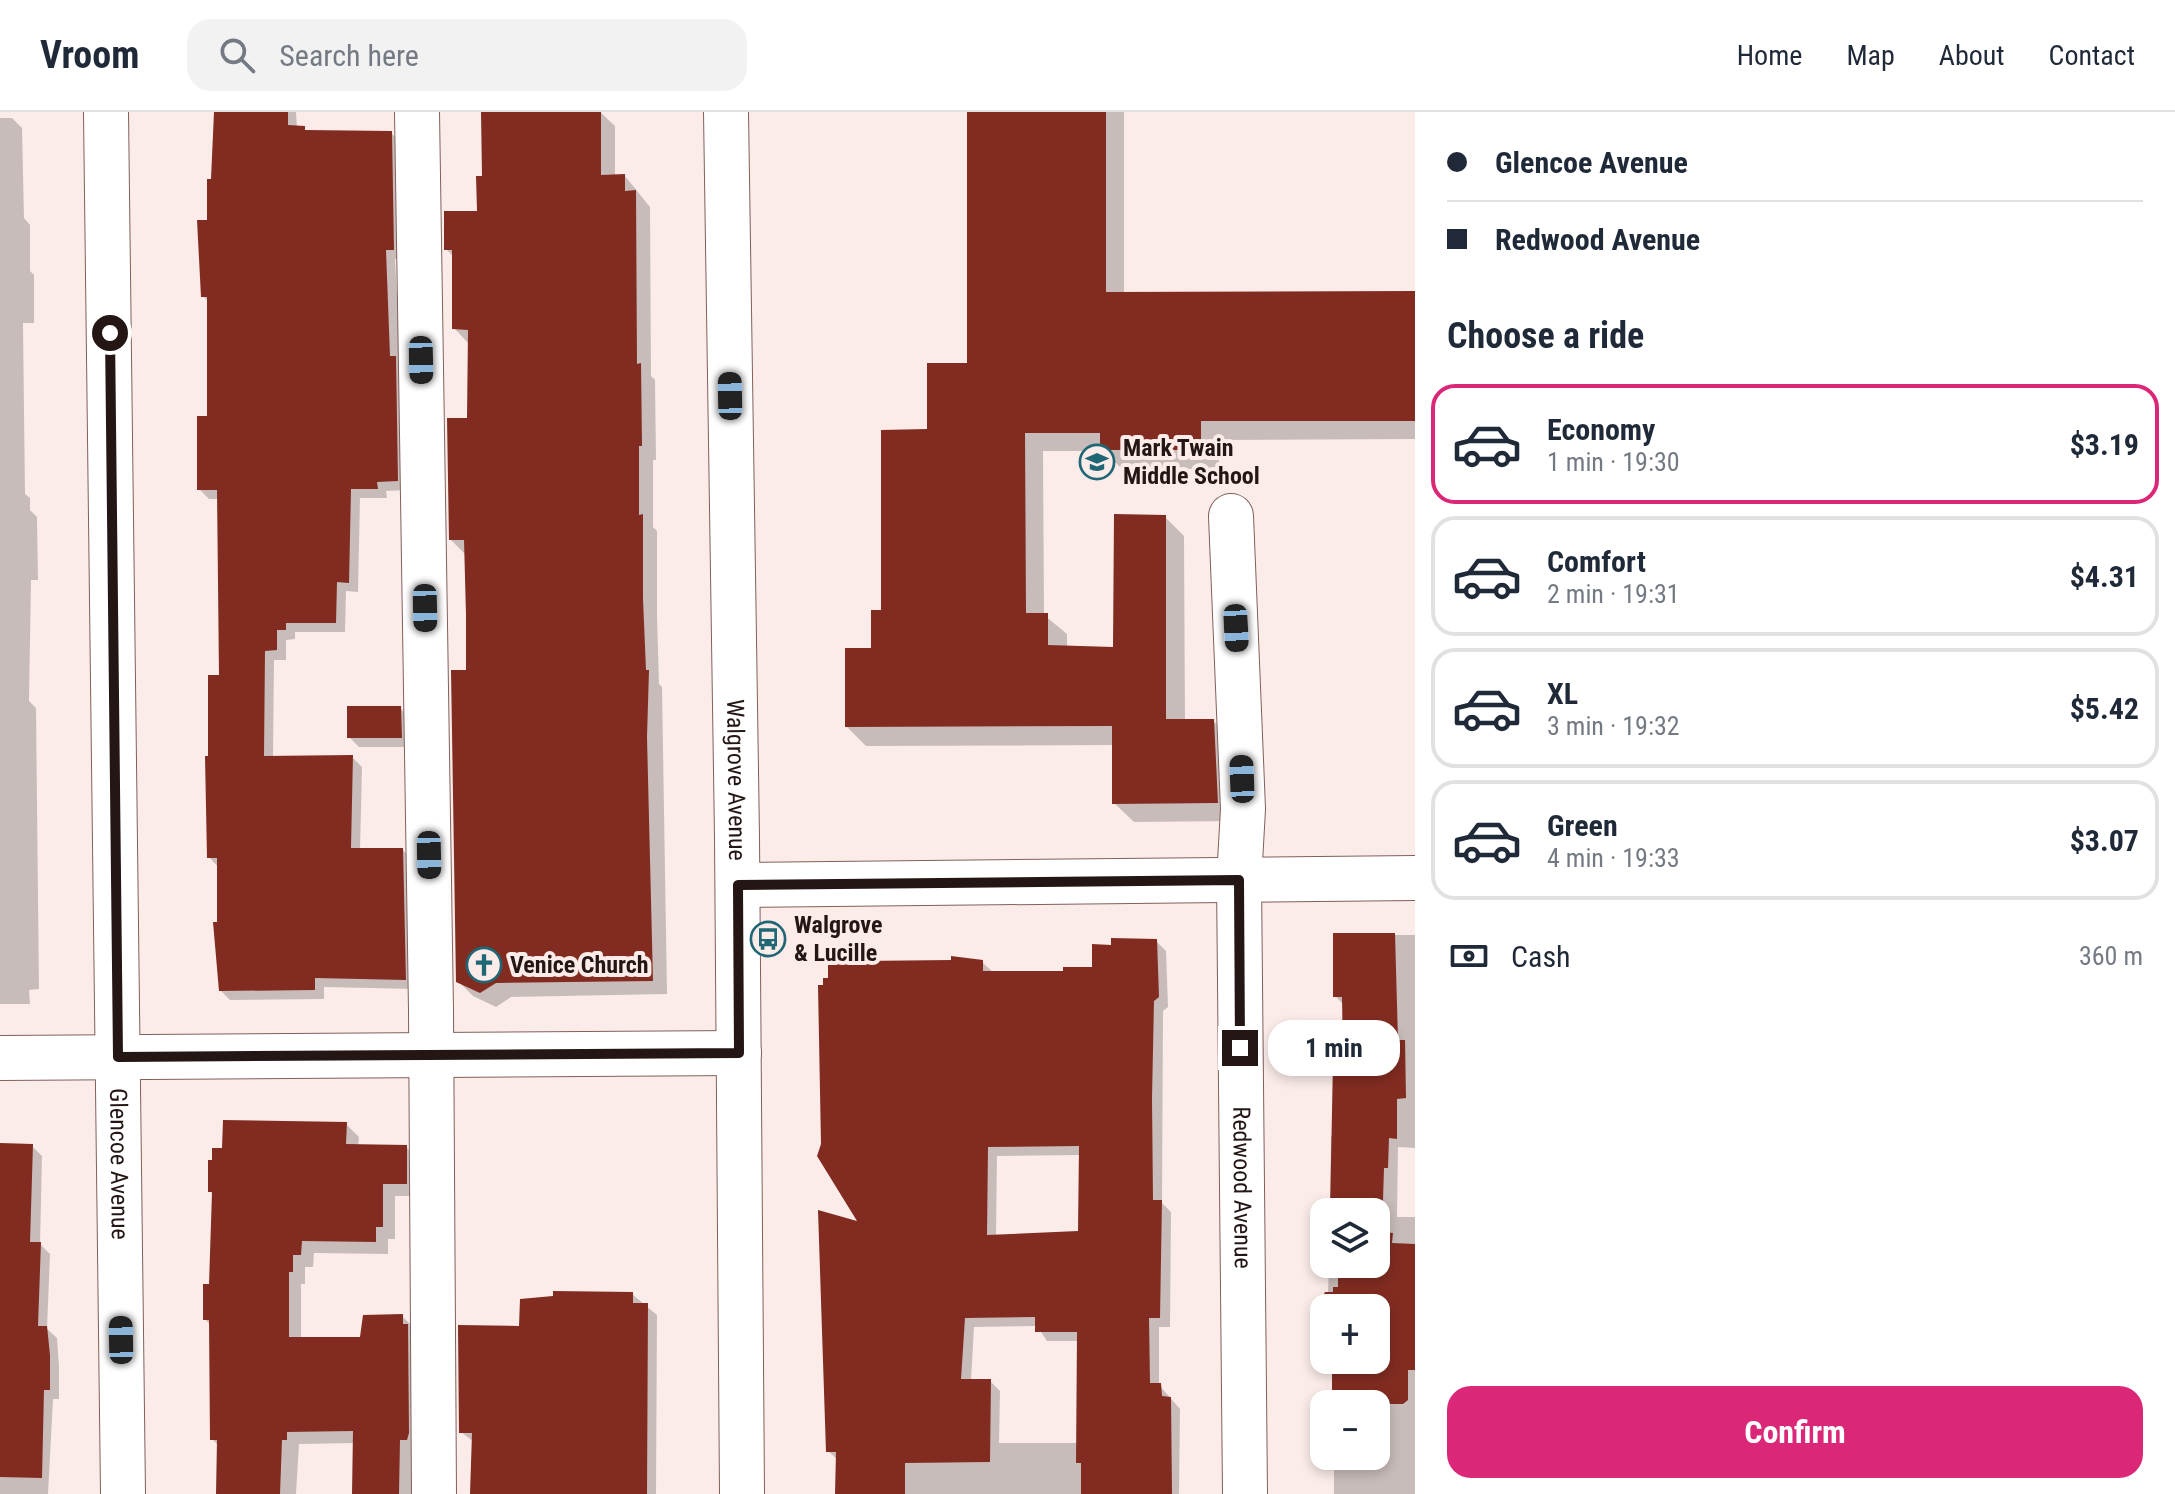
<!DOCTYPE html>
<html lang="en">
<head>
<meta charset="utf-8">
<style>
	:root { --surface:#fff; --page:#f2f2f3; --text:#1f2937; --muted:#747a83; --line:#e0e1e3; --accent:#db2777 }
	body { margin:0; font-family:"Roboto Condensed",sans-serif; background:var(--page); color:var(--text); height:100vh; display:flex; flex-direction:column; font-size:30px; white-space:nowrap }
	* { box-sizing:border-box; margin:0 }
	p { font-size:26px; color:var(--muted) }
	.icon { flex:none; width:44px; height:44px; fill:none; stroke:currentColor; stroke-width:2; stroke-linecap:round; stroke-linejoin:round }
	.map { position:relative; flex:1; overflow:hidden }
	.panel { display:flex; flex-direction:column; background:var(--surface); width:760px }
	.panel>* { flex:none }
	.guide { display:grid; align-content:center; height:176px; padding:0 32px; background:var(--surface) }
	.buttons { position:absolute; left:1310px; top:1086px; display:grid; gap:16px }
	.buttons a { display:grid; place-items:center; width:80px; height:80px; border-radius:16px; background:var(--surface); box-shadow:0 4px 12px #0003; font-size:40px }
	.end { position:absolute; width:36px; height:36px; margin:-18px; border:10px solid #231614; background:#fff; box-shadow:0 0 0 4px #fff }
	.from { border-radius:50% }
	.bubble { position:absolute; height:56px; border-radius:24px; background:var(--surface); box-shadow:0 4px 12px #0003; font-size:26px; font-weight:700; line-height:56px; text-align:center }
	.car { position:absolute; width:24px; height:48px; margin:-24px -12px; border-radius:10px; box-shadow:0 0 6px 2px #0007; background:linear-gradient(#222 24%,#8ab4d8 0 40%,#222 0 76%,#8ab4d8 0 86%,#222 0) }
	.guide b { display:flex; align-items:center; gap:28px; height:76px; font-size:30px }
	.guide b+b { border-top:2px solid var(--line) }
	.guide i { width:20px; height:20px; background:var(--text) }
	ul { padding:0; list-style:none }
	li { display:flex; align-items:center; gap:24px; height:120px; margin:0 16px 12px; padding:0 16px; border:4px solid var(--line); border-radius:24px }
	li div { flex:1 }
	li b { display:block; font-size:30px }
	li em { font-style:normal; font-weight:700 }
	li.on { border-color:var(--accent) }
	li>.icon { width:72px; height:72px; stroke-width:1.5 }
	h2 { padding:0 32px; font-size:36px; line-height:96px }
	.pay { display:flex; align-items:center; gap:20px; height:88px; padding:0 32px; font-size:30px }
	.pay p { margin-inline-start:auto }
	.action { display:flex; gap:16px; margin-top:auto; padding:16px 32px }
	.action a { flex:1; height:92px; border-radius:24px; background:var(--accent); color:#fff; font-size:32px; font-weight:700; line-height:92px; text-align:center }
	header { display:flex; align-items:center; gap:48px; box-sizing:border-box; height:112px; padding:0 40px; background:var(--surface); border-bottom:2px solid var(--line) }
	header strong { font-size:38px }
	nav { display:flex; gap:44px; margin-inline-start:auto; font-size:28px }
	.search { width:560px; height:72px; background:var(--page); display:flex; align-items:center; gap:20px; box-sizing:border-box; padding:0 28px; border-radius:24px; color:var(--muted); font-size:30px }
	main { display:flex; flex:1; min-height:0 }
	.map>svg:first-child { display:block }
	.shadow { fill:#0003; fill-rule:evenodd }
	.building { fill:#822c21; fill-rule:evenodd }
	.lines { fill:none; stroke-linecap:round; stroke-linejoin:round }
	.minor-casing { stroke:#80605a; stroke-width:46 }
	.minor { stroke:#fff; stroke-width:44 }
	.route { stroke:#231614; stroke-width:10 }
	.labels { text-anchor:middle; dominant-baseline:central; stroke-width:8; stroke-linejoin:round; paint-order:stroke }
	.poi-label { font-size:24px; font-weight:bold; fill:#231614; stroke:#fbece9; text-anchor:start }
	.street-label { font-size:24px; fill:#231614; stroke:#fbece9 }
</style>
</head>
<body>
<header>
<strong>Vroom</strong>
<div class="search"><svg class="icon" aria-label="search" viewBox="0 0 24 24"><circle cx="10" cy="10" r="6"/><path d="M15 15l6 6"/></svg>Search here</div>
<nav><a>Home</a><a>Map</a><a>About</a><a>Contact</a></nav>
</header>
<main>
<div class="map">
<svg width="1415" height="1382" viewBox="0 0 1415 1382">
	<rect width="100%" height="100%" fill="#fbece9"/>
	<g class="shadow">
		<polygon points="216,0 296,0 297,16 308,20 391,21 401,31 403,147 395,147 407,378 386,379 387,386 360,386 358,480 346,479 345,520 295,520 295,527 286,528 286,548 274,548 273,646 352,645 362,655 360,738 403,738 412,748 414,877 324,875 324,887 230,888 220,878 219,756 209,745 210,646 221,565 219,387 209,387 199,377 209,306 209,190 203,184"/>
		<polygon points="483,0 600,0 615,14 615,64 625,64 650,95 651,264 655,268 656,348 653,348 653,415 657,419 657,503 659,572 662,575 667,882 511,885 496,895 473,884 458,869 468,560 466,443 451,428 469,308 468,231 454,216 454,145 446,137 479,101 484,66"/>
		<polygon points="969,0 1124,0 1124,182 1415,181 1415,327 1219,328 1219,357 1122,357 1104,339 1043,339 1044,503 1067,522 1067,536 1115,537 1165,405 1184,424 1185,609 1213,609 1233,628 1236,709 1134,710 1114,691 1114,633 866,634 847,615 873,538 929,319 969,253"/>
		<polygon points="0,6 12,6 22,16 24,106 30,113 30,159 34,163 34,211 23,211 25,382 30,386 30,398 37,405 38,468 31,468 29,589 36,596 39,877 29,878 30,892 0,892"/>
		<polygon points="400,596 410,606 411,635 359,635 349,625"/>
		<polygon points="1335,823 1415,823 1415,1036 1398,1035 1397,1105 1415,1105 1415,1382 1334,1382 1334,1344 1376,1344 1376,1292 1334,1292 1334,1248 1376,1248 1376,1196 1324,1196 1323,1221 1324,1187 1328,1181 1329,1152 1376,1152 1376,1100 1330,1100 1331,1024 1336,1024 1345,951 1344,893 1335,884"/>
		<path d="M 1156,829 L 1166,839 L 1168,895 L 1163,899 L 1162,1091 L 1171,1100 L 1170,1215 L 1159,1215 L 1159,1273 L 1180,1297 L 1179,1382 L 837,1382 L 838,1348 L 828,1339 L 861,1112 L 823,1032 L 830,868 L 859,845 L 865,851 L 982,850 L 994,861 L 1065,861 L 1094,857 L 1113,835 ZM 1080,1043 L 1080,1121 L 996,1124 L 997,1044 ZM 1037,1214 L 1047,1229 L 1079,1229 L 1078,1331 L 999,1331 L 1000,1279 L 990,1269 L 971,1269 L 974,1215 Z"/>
		<polygon points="346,1012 359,1025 358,1034 406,1035 419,1047 419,1084 395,1084 395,1127 388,1127 388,1142 314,1141 313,1155 305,1155 305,1172 301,1172 301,1227 362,1227 402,1204 415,1217 412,1382 354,1382 355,1331 299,1332 296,1382 219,1382 219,1334 212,1327 211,1214 205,1207 211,1174 214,1084 210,1079"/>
		<polygon points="0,1033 32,1034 42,1044 40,1132 50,1142 47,1217 57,1226 59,1254 59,1287 53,1287 48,1382 0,1382"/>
		<polygon points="632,1182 657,1203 656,1382 474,1382 474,1330 461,1320 521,1216"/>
	</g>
	<g class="building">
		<polygon points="214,0 288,0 288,13 305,14 305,18 392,19 394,138 386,138 390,244 396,244 398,369 377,370 378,377 351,377 349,471 337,470 336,511 286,511 286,518 277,518 277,538 265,539 264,644 353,643 351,736 403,736 406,868 315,866 315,878 219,879 213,810 217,810 217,746 207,746 205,644 208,644 208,563 219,563 217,378 197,378 197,304 207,304 207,185 201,185 197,108 207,108 207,67 211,67"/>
		<polygon points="481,0 601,0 601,63 625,62 625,79 636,78 637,252 641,251 642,334 639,334 639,403 643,402 643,487 646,558 649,558 647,625 653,869 496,871 480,881 456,870 451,558 466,558 466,503 464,428 449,428 447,306 467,306 468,218 452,217 452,138 444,138 444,99 477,99 476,64 482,64"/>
		<polygon points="967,0 1106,0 1106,180 1415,179 1415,309 1201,309 1201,338 1100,338 1100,321 1025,321 1026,501 1048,501 1048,533 1113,535 1114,402 1166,403 1166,607 1214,607 1218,691 1112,692 1112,614 845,615 845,536 871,536 871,498 881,498 881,318 927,317 927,251 967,251"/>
		<polygon points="347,594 401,594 402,626 347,626"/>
		<polygon points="1333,821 1395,821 1398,928 1405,928 1406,986 1397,987 1397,1027 1389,1026 1388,1056 1384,1056 1382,1120 1393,1121 1392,1131 1415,1132 1415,1258 1408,1258 1408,1288 1403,1292 1332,1292 1332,1248 1376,1248 1376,1196 1324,1196 1321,1222 1322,1186 1325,1180 1333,1180 1333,1175 1338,1175 1338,1152 1376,1152 1376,1100 1330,1100 1333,949 1343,949 1342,885 1333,885"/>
		<path d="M 1111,826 L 1157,827 L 1159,885 L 1154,889 L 1152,987 L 1153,1088 L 1162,1088 L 1160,1206 L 1149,1206 L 1150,1271 L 1161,1271 L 1162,1284 L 1171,1285 L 1172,1382 L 1081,1382 L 1081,1351 L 1076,1351 L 1077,1220 L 1035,1220 L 1035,1205 L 965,1206 L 961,1267 L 991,1267 L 990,1350 L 905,1351 L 905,1382 L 835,1382 L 836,1340 L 826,1340 L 818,1098 L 857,1109 L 817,1044 L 821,1032 L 818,873 L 823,873 L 823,866 L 828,866 L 828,843 L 860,843 L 860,849 L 951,848 L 951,844 L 983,848 L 983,859 L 1063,859 L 1063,855 L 1092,855 L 1092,832 L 1111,833 ZM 1079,1034 L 1078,1119 L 987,1123 L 988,1035 Z"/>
		<polygon points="223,1008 347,1010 346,1032 407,1033 407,1072 383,1072 383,1115 376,1115 376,1130 302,1129 301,1143 293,1143 293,1160 289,1160 289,1225 360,1225 363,1203 403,1202 403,1212 408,1212 409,1321 407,1328 400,1328 399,1382 352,1382 353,1319 287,1320 287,1328 282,1328 280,1382 216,1382 217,1328 210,1328 209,1208 203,1208 203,1172 209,1172 212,1080 208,1080 208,1048 212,1048 212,1036 222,1036"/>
		<polygon points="0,1031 33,1032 30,1130 41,1130 38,1214 47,1214 50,1243 50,1278 44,1278 42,1366 0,1365"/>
		<polygon points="553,1179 633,1180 633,1191 648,1191 647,1382 470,1382 472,1321 459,1321 458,1213 519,1214 520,1187 553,1184"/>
	</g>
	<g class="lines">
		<g class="minor-casing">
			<g id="minor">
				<path id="s1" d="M 106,0 L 123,1382"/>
				<polyline points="417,0 431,898 434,1382"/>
				<path id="s2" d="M 726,0 L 737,725 L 742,1382"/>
				<path id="s3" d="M 1231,404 L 1243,697 L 1239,768 L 1245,1382"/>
				<polyline points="738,773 1415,766"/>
				<polyline points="0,946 739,941"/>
			</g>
		</g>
		<use href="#minor" class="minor"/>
	</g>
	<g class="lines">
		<polyline class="route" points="110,221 118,945 739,941 738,773 1239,768 1240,936"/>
	</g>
	<defs>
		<g id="school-ring" transform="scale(1.8)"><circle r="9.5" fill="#fbece9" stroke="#206776" stroke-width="1.5"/><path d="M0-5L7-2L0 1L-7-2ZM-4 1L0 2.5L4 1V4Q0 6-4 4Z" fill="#206776"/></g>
		<g id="bus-ring" transform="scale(1.8)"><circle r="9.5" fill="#fbece9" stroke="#206776" stroke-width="1.5"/><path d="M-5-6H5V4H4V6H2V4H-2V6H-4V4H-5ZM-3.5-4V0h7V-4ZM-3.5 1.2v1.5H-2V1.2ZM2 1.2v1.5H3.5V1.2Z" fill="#206776"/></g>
		<g id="church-ring" transform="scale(1.8)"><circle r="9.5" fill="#fbece9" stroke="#206776" stroke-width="1.5"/><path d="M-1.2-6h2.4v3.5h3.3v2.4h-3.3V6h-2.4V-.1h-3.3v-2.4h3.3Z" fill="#206776"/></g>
	</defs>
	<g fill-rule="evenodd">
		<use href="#school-ring" x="1097" y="350"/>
		<use href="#bus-ring" x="768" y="827"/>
		<use href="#church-ring" x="484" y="853"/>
	</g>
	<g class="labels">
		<g class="poi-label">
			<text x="1123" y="336">Mark Twain<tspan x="1123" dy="28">Middle School</tspan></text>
			<text x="794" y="813">Walgrove<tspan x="794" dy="28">&amp; Lucille</tspan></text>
			<text x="510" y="853">Venice Church</text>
		</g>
		<g class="street-label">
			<text stroke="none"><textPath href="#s2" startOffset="668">Walgrove Avenue</textPath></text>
			<text stroke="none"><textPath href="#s1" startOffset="1052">Glencoe Avenue</textPath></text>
			<text stroke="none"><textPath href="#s3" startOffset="672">Redwood Avenue</textPath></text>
		</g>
	</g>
</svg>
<div class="buttons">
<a><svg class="icon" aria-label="layers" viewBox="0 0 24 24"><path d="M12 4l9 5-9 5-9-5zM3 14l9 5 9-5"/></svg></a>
<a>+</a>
<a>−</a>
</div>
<i class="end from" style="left:110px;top:221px"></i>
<i class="end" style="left:1240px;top:936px"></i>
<div class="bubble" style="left:1268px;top:908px;width:132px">1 min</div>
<i class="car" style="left:421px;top:248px;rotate:179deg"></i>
<i class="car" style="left:730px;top:284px;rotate:359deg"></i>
<i class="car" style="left:425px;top:496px;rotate:179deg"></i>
<i class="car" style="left:1236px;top:516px;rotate:177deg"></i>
<i class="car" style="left:1242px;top:667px;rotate:358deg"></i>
<i class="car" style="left:429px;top:743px;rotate:179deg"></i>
<i class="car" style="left:121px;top:1228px;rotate:359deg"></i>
</div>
<section class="panel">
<div class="guide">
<b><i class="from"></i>Glencoe Avenue</b>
<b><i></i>Redwood Avenue</b>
</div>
<h2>Choose a ride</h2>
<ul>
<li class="on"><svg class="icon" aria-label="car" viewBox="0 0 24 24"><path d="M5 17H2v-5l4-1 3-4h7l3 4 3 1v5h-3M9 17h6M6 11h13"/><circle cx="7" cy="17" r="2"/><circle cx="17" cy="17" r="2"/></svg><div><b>Economy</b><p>1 min · 19:30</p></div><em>$3.19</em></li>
<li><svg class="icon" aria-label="car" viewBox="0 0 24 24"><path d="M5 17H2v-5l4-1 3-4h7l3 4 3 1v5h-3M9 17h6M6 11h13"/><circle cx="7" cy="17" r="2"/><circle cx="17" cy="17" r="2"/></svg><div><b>Comfort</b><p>2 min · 19:31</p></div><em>$4.31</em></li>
<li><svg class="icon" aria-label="car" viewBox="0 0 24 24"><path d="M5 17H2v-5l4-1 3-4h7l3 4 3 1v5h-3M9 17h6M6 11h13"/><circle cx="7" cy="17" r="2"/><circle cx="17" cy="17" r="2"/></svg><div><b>XL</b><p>3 min · 19:32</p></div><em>$5.42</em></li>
<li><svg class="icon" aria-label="car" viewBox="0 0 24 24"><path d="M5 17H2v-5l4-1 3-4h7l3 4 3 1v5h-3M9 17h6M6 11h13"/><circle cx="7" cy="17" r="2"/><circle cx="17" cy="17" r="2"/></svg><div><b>Green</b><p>4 min · 19:33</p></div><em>$3.07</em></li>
</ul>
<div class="pay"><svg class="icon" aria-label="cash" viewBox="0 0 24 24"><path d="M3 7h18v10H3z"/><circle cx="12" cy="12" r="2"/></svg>Cash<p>360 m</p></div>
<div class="action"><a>Confirm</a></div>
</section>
</main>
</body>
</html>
